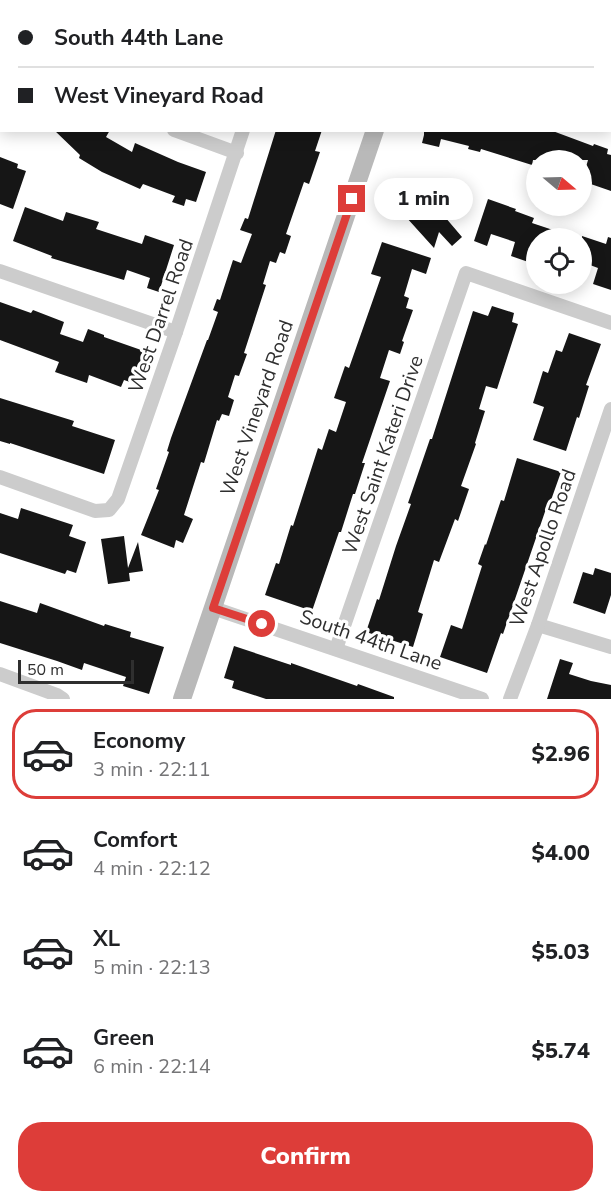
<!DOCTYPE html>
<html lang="en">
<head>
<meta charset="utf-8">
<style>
	:root { --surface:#fff; --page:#f6f6f6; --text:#202124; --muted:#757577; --line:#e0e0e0; --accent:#dd3d39 }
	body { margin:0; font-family:"Nunito Sans",sans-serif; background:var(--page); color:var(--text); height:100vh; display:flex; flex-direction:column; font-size:22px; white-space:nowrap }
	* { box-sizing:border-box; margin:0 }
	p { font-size:20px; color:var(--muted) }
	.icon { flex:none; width:33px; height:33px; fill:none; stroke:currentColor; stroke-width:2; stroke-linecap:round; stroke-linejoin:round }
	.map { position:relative; height:699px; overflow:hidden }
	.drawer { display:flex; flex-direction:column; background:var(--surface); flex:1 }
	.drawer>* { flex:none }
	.banner { position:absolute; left:0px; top:0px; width:612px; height:132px; box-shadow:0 3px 15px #0003; display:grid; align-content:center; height:132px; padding:0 18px; background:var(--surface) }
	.needle { width:39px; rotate:109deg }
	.fabs { position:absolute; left:526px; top:150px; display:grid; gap:12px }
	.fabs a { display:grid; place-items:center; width:66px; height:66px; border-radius:50%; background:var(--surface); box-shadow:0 3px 15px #0003; font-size:30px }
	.scale { position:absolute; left:18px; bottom:15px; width:116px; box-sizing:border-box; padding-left:6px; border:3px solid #2f2f2f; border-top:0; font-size:16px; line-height:21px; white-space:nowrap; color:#2f2f2f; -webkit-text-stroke:4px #fff; paint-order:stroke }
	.end { position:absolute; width:27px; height:27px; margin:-14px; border:8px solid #dd3d39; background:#fff; box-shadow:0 0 0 3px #fff }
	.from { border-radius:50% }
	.bubble { position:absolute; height:42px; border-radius:21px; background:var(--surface); box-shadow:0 3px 15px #0003; font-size:20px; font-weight:800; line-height:42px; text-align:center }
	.banner b { display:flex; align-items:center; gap:21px; height:57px; font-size:22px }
	.banner b+b { border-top:2px solid var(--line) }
	.banner i { width:15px; height:15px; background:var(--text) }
	ul { padding:10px 0 0; list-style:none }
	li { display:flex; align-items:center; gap:18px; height:90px; margin:0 12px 9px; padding:0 6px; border:3px solid transparent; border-radius:24px }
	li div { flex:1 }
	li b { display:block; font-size:22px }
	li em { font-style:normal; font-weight:800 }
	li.current { border-color:var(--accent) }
	li>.icon { width:54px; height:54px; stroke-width:1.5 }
	.button { display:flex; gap:12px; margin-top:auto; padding:12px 18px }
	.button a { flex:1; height:69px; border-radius:24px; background:var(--accent); color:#fff; font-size:24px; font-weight:800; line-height:69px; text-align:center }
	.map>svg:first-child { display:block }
	.building { fill:#161616 }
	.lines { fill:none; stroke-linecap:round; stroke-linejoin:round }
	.path { stroke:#ccc; stroke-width:3; stroke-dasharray:3 3; stroke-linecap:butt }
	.street { stroke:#ccc; stroke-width:14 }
	.secondary { stroke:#b9b9b9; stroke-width:18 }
	.route { stroke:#dd3d39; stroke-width:8 }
	.labels { text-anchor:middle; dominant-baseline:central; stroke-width:6; stroke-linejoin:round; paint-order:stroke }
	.street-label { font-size:20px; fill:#2f2f2f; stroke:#fff }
</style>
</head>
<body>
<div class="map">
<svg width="611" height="699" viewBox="0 0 611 699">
	<rect width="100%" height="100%" fill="#fff"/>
	<g class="building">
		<polygon points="54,130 110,130 106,137 132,152 135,143 178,162 206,172 196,202 186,199 184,206 172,202 175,196 143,184 140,189 102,172 79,158 80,155"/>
		<polygon points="276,130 322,130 315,151 320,152 309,184 304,182 286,234 291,236 285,254 280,252 276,263 270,261 263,284 266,285 244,353 247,354 239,376 235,375 228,397 234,400 229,416 222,414 219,421 217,420 204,463 201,462 184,515 193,519 183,543 176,540 174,548 141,535 159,490 156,489 169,452 167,451 171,438 207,340 208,340 218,312 213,310 217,299 220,300 233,260 241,263 252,234 240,230 245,218 248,219"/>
		<polygon points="424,130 550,130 593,146 594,144 608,149 607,154 611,155 611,191 582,181 588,160 533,160 532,165 481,149 480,152 468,149 469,146 441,139 439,147 422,143 424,135"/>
		<polygon points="0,157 18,164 17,168 26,171 13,209 0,204"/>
		<polygon points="428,197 462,237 452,246 439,232 434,248 406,217"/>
		<polygon points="488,199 516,209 515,211 534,218 532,223 571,236 570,238 537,238 537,265 511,256 515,242 491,234 487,246 474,241"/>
		<polygon points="25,207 63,221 66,212 99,222 96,229 142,244 145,235 174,245 159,292 147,288 150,278 127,270 124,280 51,258 52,256 13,241"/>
		<polygon points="582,236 606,244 608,237 611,238 611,290 593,284 598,268 582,262"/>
		<polygon points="382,242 431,258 426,274 412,269 404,296 409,298 406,308 413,310 402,341 404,342 400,354 389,350 380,378 390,381 362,463 365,463 355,494 353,494 341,532 339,532 312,611 265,595 276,563 279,564 291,525 293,526 318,448 322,450 329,429 336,432 346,402 334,398 345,366 349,368 381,277 371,274"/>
		<polygon points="0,302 31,313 33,310 64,322 60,334 83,342 88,329 104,335 104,337 144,351 133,383 124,380 121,387 89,375 87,383 55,372 59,362 0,340"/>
		<polygon points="492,306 514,313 512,322 518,324 497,389 486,386 479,409 485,411 475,443 476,444 461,486 469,489 458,521 455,519 439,562 434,560 418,612 423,614 413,647 366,632 377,599 379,600 396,546 411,504 408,503 430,439 432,439 473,311 488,316"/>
		<polygon points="569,333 601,344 586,385 589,386 579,418 577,417 566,451 533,440 544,407 533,403 543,371 548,373 556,350 562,352"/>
		<polygon points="0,398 74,421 72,426 115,440 104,474 10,443 10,444 0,441"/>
		<polygon points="517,458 561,472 550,503 548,503 503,634 501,633 487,673 440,657 451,625 462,629 482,566 478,564 485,544 486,545 501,500 504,501"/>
		<polygon points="21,508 73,525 69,536 86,542 76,573 67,570 65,574 0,553 0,513 18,519"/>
		<polygon points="124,536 128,568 138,542 143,571 129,573 130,581 108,584 101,539"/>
		<polygon points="595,568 611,573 611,595 605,614 573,603 583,572 593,575"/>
		<polygon points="0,601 37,613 40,603 104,626 105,624 131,632 130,637 164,647 149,694 123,686 126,677 84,663 82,670 57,661 0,643"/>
		<polygon points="234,646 291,665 291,663 357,686 358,684 394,697 394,699 266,699 232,688 234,681 224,678"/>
		<polygon points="560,659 573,663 569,674 591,681 611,685 611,699 547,699"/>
	</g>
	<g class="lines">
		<g class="path">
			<polyline points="208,0 209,2"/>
			<polyline points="0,8 2,9"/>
		</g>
		<g class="street">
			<polyline points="610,122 611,123"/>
			<polyline points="174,130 237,153"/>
			<polyline points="0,271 176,332"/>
			<polyline points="0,477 95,511 109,510 118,499 176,332 243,130"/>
			<polyline points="213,608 482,699"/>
			<polyline points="538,625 611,647"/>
			<polyline points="336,649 466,273 611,323"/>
			<polyline points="0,674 57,695 63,699"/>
			<polyline points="510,699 538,625 611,409"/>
		</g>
		<g class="secondary">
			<polyline points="412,2 412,0"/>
			<polyline points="182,699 375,130"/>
		</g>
	</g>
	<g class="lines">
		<polyline class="route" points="262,624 213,608 352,199"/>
	</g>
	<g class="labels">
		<g class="street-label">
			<text transform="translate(161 316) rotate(-71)">West Darrel Road</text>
			<text transform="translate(257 408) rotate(-71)">West Vineyard Road</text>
			<text transform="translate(383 455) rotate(-71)">West Saint Kateri Drive</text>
			<text transform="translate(543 548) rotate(-71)">West Apollo Road</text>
			<text transform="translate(371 640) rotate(19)">South 44th Lane</text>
		</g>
	</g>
</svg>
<div class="fabs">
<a><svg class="needle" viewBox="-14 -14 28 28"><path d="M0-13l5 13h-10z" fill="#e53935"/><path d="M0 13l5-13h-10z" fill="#757577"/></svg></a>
<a><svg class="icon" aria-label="locate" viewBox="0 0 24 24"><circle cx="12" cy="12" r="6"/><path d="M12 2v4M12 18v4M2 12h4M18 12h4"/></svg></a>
</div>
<div class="scale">50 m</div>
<i class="end from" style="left:262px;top:624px"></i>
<i class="end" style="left:352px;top:199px"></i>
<div class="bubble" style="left:374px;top:178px;width:99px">1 min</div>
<div class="banner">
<b><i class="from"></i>South 44th Lane</b>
<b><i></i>West Vineyard Road</b>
</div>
</div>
<section class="drawer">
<ul>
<li class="current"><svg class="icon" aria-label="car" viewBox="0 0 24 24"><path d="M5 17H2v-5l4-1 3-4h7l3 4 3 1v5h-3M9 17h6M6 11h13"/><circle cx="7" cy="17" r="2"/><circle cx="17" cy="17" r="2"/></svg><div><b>Economy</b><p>3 min · 22:11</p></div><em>$2.96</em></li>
<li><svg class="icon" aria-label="car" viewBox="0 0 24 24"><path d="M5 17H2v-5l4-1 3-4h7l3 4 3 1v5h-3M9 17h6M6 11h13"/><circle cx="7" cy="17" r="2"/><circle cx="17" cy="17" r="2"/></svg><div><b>Comfort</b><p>4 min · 22:12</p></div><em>$4.00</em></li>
<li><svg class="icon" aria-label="car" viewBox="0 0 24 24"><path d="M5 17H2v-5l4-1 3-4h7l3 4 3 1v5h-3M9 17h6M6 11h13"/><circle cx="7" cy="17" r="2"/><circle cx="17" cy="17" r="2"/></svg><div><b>XL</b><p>5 min · 22:13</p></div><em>$5.03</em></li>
<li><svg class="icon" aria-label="car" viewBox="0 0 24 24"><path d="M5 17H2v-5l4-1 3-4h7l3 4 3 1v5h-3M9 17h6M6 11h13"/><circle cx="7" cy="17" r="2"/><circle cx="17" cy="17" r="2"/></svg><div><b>Green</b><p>6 min · 22:14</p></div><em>$5.74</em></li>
</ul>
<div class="button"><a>Confirm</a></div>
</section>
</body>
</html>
